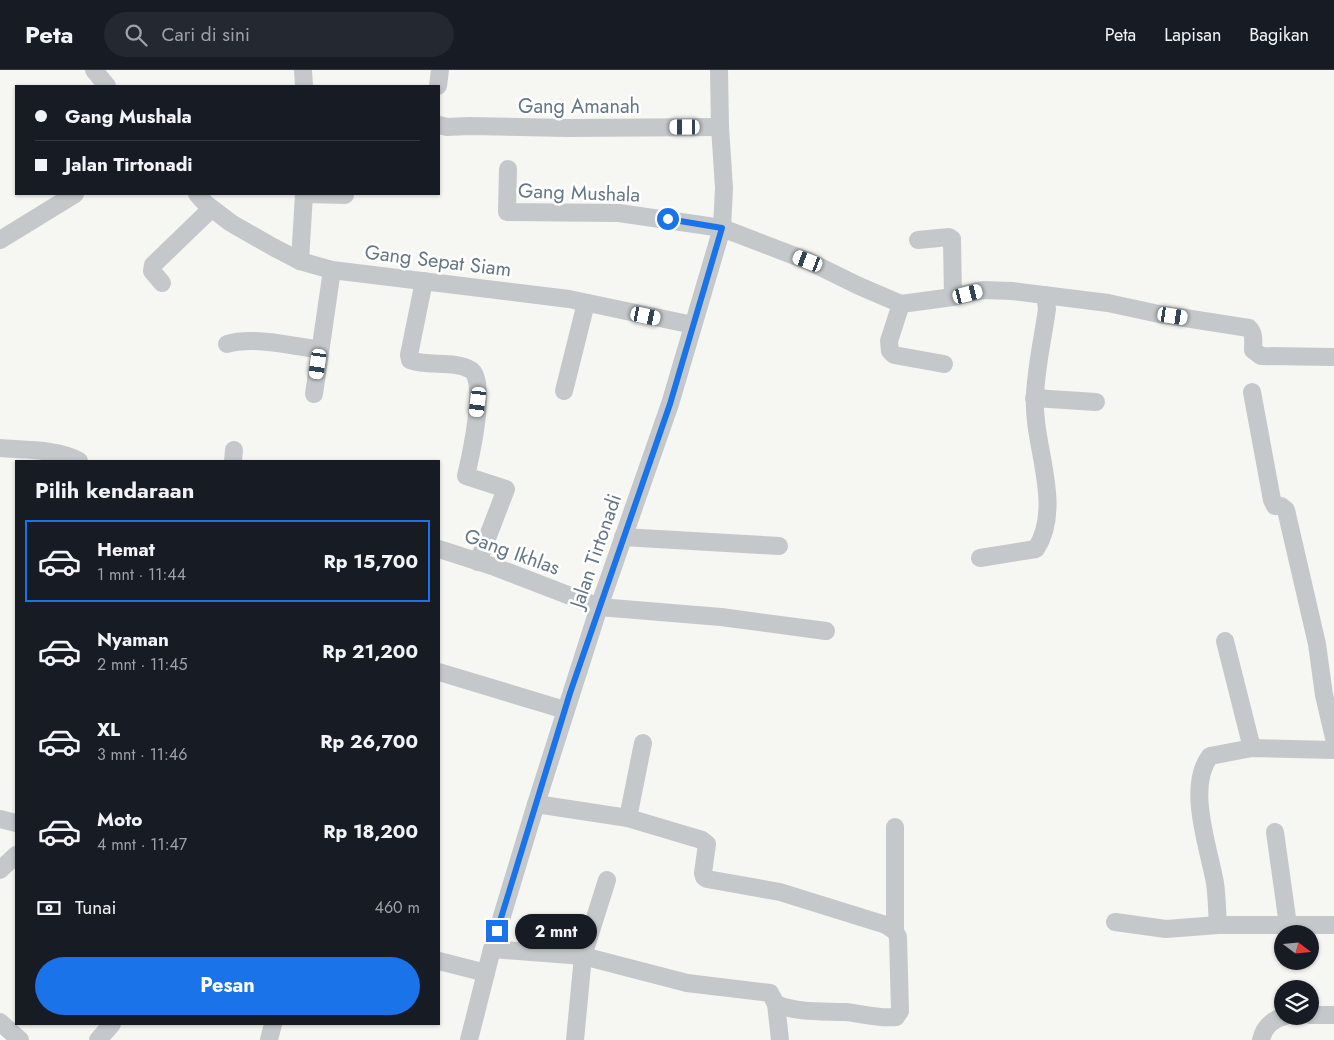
<!DOCTYPE html>
<html lang="id">
<head>
<meta charset="utf-8">
<style>
	:root { --surface:#171b24; --page:#242831; --text:#f1f3f6; --muted:#9ea1a6; --line:#363941; --accent:#1a73e8 }
	body { margin:0; font-family:Jost,sans-serif; background:var(--page); color:var(--text); height:100vh; display:flex; flex-direction:column; font-size:19px; white-space:nowrap }
	* { box-sizing:border-box; margin:0 }
	p { font-size:16px; color:var(--muted) }
	.icon { flex:none; width:28px; height:28px; fill:none; stroke:currentColor; stroke-width:2; stroke-linecap:round; stroke-linejoin:round }
	.map { position:relative; flex:1; overflow:hidden }
	.sheet { position:absolute; left:15px; top:390px; width:425px; height:565px; display:flex; flex-direction:column; background:var(--surface); border-radius:0px; box-shadow:0 1px 4px #0004 }
	.sheet>* { flex:none }
	.guide { position:absolute; left:15px; top:15px; width:425px; height:110px; border-radius:0px; box-shadow:0 1px 4px #0004; display:grid; align-content:center; height:110px; padding:0 20px; background:var(--surface) }
	.needle { width:32px; rotate:106deg }
	.fabs { position:absolute; left:1274px; top:855px; display:grid; gap:10px }
	.fabs a { display:grid; place-items:center; width:45px; height:45px; border-radius:50%; background:var(--surface); box-shadow:0 1px 4px #0004; font-size:25px }
	.end { position:absolute; width:22px; height:22px; margin:-11px; border:6px solid #1a73e8; background:#fff; box-shadow:0 0 0 2px #fff }
	.from { border-radius:50% }
	.bubble { position:absolute; height:35px; border-radius:18px; background:var(--surface); box-shadow:0 1px 4px #0004; font-size:16px; font-weight:700; line-height:35px; text-align:center }
	.car { position:absolute; width:15px; height:30px; margin:-15px -8px; border-radius:6px; box-shadow:0 0 4px 1px #0007; background:linear-gradient(#fff 24%,#345 0 40%,#fff 0 76%,#345 0 86%,#fff 0) }
	.guide b { display:flex; align-items:center; gap:18px; height:48px; font-size:19px }
	.guide b+b { border-top:1px solid var(--line) }
	.guide i { width:12px; height:12px; background:var(--text) }
	ul { padding:0; list-style:none }
	li { display:flex; align-items:center; gap:15px; height:82px; margin:0 10px 8px; padding:0 10px; border:2px solid transparent; border-radius:0px }
	li div { flex:1 }
	li b { display:block; font-size:19px }
	li em { font-style:normal; font-weight:700 }
	li.selected { border-color:var(--accent) }
	li>.icon { width:45px; height:45px; stroke-width:1.5 }
	h2 { padding:0 20px; font-size:22px; line-height:60px }
	.pay { display:flex; align-items:center; gap:12px; height:55px; padding:0 20px; font-size:19px }
	.pay p { margin-inline-start:auto }
	.button { display:flex; gap:10px; margin-top:auto; padding:10px 20px }
	.button a { flex:1; height:58px; border-radius:30px; background:var(--accent); color:#fff; font-size:20px; font-weight:700; line-height:58px; text-align:center }
	header { display:flex; align-items:center; gap:30px; box-sizing:border-box; height:70px; padding:0 25px; background:var(--surface); border-bottom:1px solid var(--line) }
	header strong { font-size:24px }
	nav { display:flex; gap:28px; margin-inline-start:auto; font-size:18px }
	.search { width:350px; height:45px; background:var(--page); display:flex; align-items:center; gap:12px; box-sizing:border-box; padding:0 18px; border-radius:28px; color:var(--muted); font-size:19px }
	.map>svg:first-child { display:block }
	.lines { fill:none; stroke-linecap:round; stroke-linejoin:round }
	.minor { stroke:#c4c8cb; stroke-width:18 }
	.route { stroke:#1a73e8; stroke-width:6 }
	.labels { text-anchor:middle; dominant-baseline:central; stroke-width:5; stroke-linejoin:round; paint-order:stroke }
	.street-label { font-size:20px; fill:#647785; stroke:#fff }
</style>
</head>
<body>
<header>
<strong>Peta</strong>
<div class="search"><svg class="icon" aria-label="search" viewBox="0 0 24 24"><circle cx="10" cy="10" r="6"/><path d="M15 15l6 6"/></svg>Cari di sini</div>
<nav><a>Peta</a><a>Lapisan</a><a>Bagikan</a></nav>
</header>
<div class="map">
<svg width="1334" height="970" viewBox="0 0 1334 970">
	<rect width="100%" height="100%" fill="#f6f6f3"/>
	<g class="lines">
		<g class="minor">
			<polyline points="94,0 107,16"/>
			<polyline points="303,0 304,16"/>
			<polyline points="438,16 440,0"/>
			<polyline points="439,55 447,57 469,56 567,58 720,57"/>
			<path d="M 508,99 L 507,142 L 619,143 L 722,158 L 808,191 L 859,216 L 901,234 L 953,227 L 983,220 L 1012,221 L 1108,233 L 1159,244 L 1249,258 C 1255,264 1253,272 1253,280 L 1261,286 L 1334,287"/>
			<polyline points="197,124 206,134 231,153 273,177 300,191 332,200 569,229 693,255"/>
			<polyline points="305,124 345,125"/>
			<polyline points="0,170 75,124"/>
			<polyline points="918,170 949,167 952,169 953,227"/>
			<polyline points="300,191 304,124"/>
			<path d="M 424,211 L 409,285 L 410,290 C 429,297 453,290 471,300 C 488,310 470,389 466,406 L 506,419 L 478,492"/>
			<polyline points="162,213 152,201 153,195 211,139"/>
			<polyline points="901,234 889,271 890,281 894,285 944,294"/>
			<path d="M 227,274 C 252,266 295,276 320,280"/>
			<polyline points="564,321 586,233"/>
			<polyline points="1252,322 1272,430 1275,436 1281,436 1286,440 1317,574 1324,625 1334,668"/>
			<polyline points="314,324 332,200"/>
			<polyline points="1034,328 1096,332"/>
			<path d="M 0,378 C 23,380 59,379 79,391"/>
			<polyline points="233,391 234,380"/>
			<polyline points="623,467 779,476"/>
			<polyline points="439,479 495,497 599,537 721,547 826,561"/>
			<path d="M 980,488 L 1036,479 C 1064,435 1032,375 1035,326 C 1036,297 1043,268 1047,239 L 1045,225"/>
			<polyline points="1225,571 1252,678"/>
			<polyline points="439,602 565,640"/>
			<path d="M 536,734 L 628,748 L 702,770 L 707,774 L 703,803 L 704,807 L 707,809 L 780,822 L 886,855 L 895,861 L 898,867 L 900,941 L 896,947 C 879,949 863,944 846,942 C 822,941 798,943 776,934"/>
			<polyline points="628,748 643,673"/>
			<polyline points="0,749 16,753"/>
			<polyline points="1275,762 1288,855"/>
			<polyline points="0,800 16,785"/>
			<polyline points="1115,852 1166,859 1218,855 1334,855"/>
			<path d="M 1218,855 C 1217,841 1217,827 1215,813 C 1209,778 1186,717 1210,686 L 1252,678 L 1334,680"/>
			<polyline points="895,861 895,757"/>
			<polyline points="492,879 583,886 687,913 770,923 776,934 780,970"/>
			<polyline points="439,891 486,903"/>
			<polyline points="1310,945 1334,945"/>
			<polyline points="0,952 20,970"/>
			<polyline points="98,970 112,954"/>
			<polyline points="269,970 273,954"/>
			<polyline points="469,970 492,879 536,734 599,537 670,334 722,158 724,118 720,57 719,0"/>
			<polyline points="575,970 583,886 607,810"/>
			<path d="M 1261,970 C 1264,957 1271,950 1285,946"/>
		</g>
	</g>
	<g class="lines">
		<polyline class="route" points="497,861 570,623 670,334 722,158 668,149"/>
	</g>
	<g class="labels">
		<g class="street-label">
			<text x="579" y="36">Gang Amanah</text>
			<text transform="translate(579 123) rotate(2)">Gang Mushala</text>
			<text transform="translate(438 191) rotate(7)">Gang Sepat Siam</text>
			<text transform="translate(596 481) rotate(-71)">Jalan Tirtonadi</text>
			<text transform="translate(512 482) rotate(20)">Gang Ikhlas</text>
		</g>
	</g>
</svg>
<div class="fabs">
<a><svg class="needle" viewBox="-14 -14 28 28"><path d="M0-13l5 13h-10z" fill="#e53935"/><path d="M0 13l5-13h-10z" fill="#9ea1a6"/></svg></a>
<a><svg class="icon" aria-label="layers" viewBox="0 0 24 24"><path d="M12 4l9 5-9 5-9-5zM3 14l9 5 9-5"/></svg></a>
</div>
<i class="end from" style="left:668px;top:149px"></i>
<i class="end" style="left:497px;top:861px"></i>
<div class="bubble" style="left:515px;top:844px;width:82px">2 mnt</div>
<i class="car" style="left:685px;top:57px;rotate:270deg"></i>
<i class="car" style="left:808px;top:191px;rotate:291deg"></i>
<i class="car" style="left:968px;top:224px;rotate:76deg"></i>
<i class="car" style="left:646px;top:246px;rotate:102deg"></i>
<i class="car" style="left:1173px;top:246px;rotate:99deg"></i>
<i class="car" style="left:318px;top:294px;rotate:188deg"></i>
<i class="car" style="left:478px;top:332px;rotate:187deg"></i>
<div class="guide">
<b><i class="from"></i>Gang Mushala</b>
<b><i></i>Jalan Tirtonadi</b>
</div>
<section class="sheet">
<h2>Pilih kendaraan</h2>
<ul>
<li class="selected"><svg class="icon" aria-label="car" viewBox="0 0 24 24"><path d="M5 17H2v-5l4-1 3-4h7l3 4 3 1v5h-3M9 17h6M6 11h13"/><circle cx="7" cy="17" r="2"/><circle cx="17" cy="17" r="2"/></svg><div><b>Hemat</b><p>1 mnt · 11:44</p></div><em>Rp 15,700</em></li>
<li><svg class="icon" aria-label="car" viewBox="0 0 24 24"><path d="M5 17H2v-5l4-1 3-4h7l3 4 3 1v5h-3M9 17h6M6 11h13"/><circle cx="7" cy="17" r="2"/><circle cx="17" cy="17" r="2"/></svg><div><b>Nyaman</b><p>2 mnt · 11:45</p></div><em>Rp 21,200</em></li>
<li><svg class="icon" aria-label="car" viewBox="0 0 24 24"><path d="M5 17H2v-5l4-1 3-4h7l3 4 3 1v5h-3M9 17h6M6 11h13"/><circle cx="7" cy="17" r="2"/><circle cx="17" cy="17" r="2"/></svg><div><b>XL</b><p>3 mnt · 11:46</p></div><em>Rp 26,700</em></li>
<li><svg class="icon" aria-label="car" viewBox="0 0 24 24"><path d="M5 17H2v-5l4-1 3-4h7l3 4 3 1v5h-3M9 17h6M6 11h13"/><circle cx="7" cy="17" r="2"/><circle cx="17" cy="17" r="2"/></svg><div><b>Moto</b><p>4 mnt · 11:47</p></div><em>Rp 18,200</em></li>
</ul>
<div class="pay"><svg class="icon" aria-label="cash" viewBox="0 0 24 24"><path d="M3 7h18v10H3z"/><circle cx="12" cy="12" r="2"/></svg>Tunai<p>460 m</p></div>
<div class="button"><a>Pesan</a></div>
</section>
</div>
</body>
</html>
